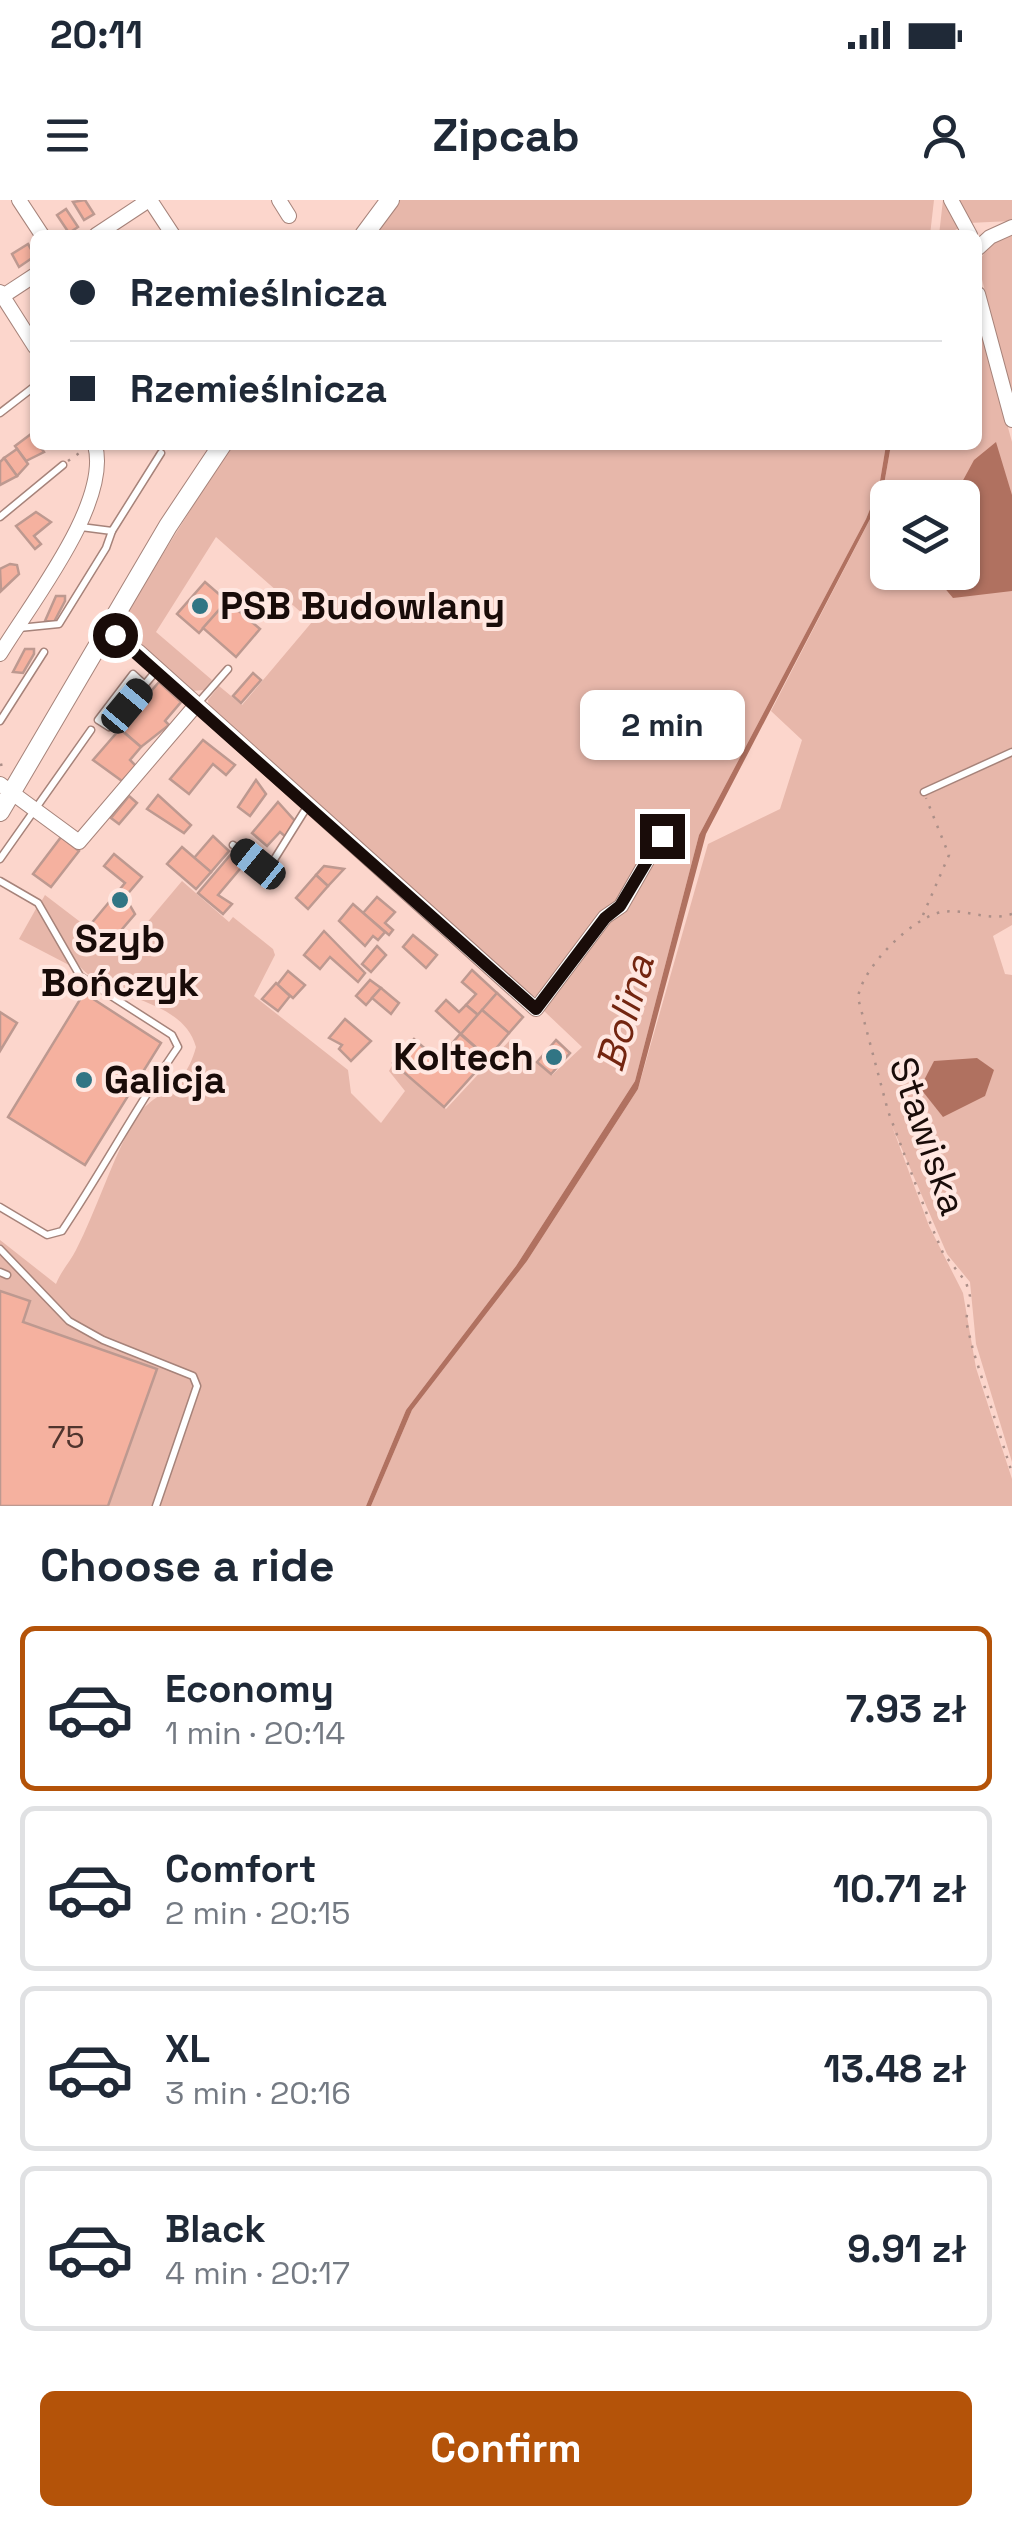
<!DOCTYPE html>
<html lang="en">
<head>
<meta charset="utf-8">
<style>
	:root { --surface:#fff; --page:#f6f6f7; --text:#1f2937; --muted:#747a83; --line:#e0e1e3; --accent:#b45309 }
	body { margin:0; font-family:"Space Grotesk",sans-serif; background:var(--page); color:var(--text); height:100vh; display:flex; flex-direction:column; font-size:38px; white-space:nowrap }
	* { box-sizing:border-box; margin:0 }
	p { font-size:32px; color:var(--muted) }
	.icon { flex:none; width:55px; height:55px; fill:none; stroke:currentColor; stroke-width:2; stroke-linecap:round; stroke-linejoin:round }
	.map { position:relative; height:1306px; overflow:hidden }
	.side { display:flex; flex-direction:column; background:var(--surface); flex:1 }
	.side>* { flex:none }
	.hud { position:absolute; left:30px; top:30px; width:952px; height:220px; border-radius:15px; box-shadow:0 2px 8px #0004; display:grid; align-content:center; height:220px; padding:0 40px; background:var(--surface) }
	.tools { position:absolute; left:870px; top:280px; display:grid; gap:20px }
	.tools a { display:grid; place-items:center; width:110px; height:110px; border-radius:15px; background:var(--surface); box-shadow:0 2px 8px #0004; font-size:50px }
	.end { position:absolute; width:45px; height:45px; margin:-22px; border:12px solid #190c09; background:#fff; box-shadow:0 0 0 5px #fff }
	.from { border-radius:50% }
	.bubble { position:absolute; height:70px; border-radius:15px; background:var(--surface); box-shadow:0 2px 8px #0004; font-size:32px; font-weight:700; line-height:70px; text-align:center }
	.car { position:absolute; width:30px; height:60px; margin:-30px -15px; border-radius:12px; box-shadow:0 0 8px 2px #0007; background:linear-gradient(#222 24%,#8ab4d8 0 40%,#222 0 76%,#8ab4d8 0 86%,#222 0) }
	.hud b { display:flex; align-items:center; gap:35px; height:95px; font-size:38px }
	.hud b+b { border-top:2px solid var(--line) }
	.hud i { width:25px; height:25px; background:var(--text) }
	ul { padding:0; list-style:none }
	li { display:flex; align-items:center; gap:30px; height:165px; margin:0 20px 15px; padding:0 20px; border:5px solid var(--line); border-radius:15px }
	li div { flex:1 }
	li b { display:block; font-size:38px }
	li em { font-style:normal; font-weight:700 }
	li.active { border-color:var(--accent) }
	li>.icon { width:90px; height:90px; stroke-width:1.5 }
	h2 { padding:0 40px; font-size:45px; line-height:120px }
	.cta { display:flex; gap:20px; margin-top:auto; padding:20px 40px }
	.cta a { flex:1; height:115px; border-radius:15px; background:var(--accent); color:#fff; font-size:40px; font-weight:700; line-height:115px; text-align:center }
	.status { display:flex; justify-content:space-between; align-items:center; height:70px; padding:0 50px; background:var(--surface); direction:ltr }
	.status svg { height:28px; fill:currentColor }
	header { display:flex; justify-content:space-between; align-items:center; height:130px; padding:0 40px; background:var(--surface); font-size:45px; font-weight:700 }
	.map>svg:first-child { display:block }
	.green { fill:#e7b7aa; fill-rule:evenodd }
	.water { fill:#b07160 }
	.building { fill:#f5b19f; stroke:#bd9990; stroke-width:2.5 }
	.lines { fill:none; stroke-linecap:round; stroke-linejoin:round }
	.service-casing { stroke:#a6837a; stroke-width:9 }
	.minor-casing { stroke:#a6837a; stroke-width:16 }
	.tertiary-casing { stroke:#a6837a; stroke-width:20 }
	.path { stroke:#ac8f88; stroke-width:2.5; stroke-dasharray:2.5 8; stroke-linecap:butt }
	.service { stroke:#fff; stroke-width:6 }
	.minor { stroke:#fff; stroke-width:14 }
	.tertiary { stroke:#fff; stroke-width:18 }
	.route { stroke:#190c09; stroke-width:12 }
	.poi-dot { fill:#317584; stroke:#ffe7e1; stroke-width:4 }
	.labels { text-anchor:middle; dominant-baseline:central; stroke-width:8; stroke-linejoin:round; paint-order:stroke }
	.number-label { font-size:32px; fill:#50352e }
	.poi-label { font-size:38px; font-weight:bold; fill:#190c09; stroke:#ffe7e1; text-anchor:start }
	.street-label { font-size:38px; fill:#190c09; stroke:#ffe7e1 }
	.water-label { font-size:40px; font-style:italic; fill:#732510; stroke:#ffe7e1 }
</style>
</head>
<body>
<div class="status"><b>20:11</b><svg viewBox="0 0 49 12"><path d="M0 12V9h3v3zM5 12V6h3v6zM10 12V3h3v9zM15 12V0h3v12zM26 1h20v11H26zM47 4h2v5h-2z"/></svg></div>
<header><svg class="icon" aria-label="menu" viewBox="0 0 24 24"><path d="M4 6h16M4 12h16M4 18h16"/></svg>Zipcab<svg class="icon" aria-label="person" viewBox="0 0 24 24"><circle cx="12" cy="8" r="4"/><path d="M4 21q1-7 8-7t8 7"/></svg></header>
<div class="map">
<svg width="1012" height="1306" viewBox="0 0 1012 1306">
	<rect width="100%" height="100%" fill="#fcd6cc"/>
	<g class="green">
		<polygon points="398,0 934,0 930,35 374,35"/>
		<polygon points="943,0 1012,0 1012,21 968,23 955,30 956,35 939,35"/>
		<polygon points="1012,32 1012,201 978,63 990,44"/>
		<path d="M 978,118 L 1012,242 L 1012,725 L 993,736 L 1005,774 L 1012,775 L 1012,1262 L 976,1144 L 970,1082 L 947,1054 L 892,926 L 929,1026 L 963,1093 L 976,1168 L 1012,1279 L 1012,1306 L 371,1306 L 412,1210 L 527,1061 L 638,889 L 708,644 L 780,609 L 802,540 L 771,511 L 882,296 L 891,245 L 978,245 ZM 888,298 L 962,298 L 962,372 L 888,372 Z"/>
		<path d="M 231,245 L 886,245 L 879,287 L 866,319 L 699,635 L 635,881 L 516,1066 L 406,1210 L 366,1306 L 0,1306 L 0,1040 L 56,1084 C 61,1071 70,1062 76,1050 C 96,1011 109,968 130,928 C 151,886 182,899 196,847 C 183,801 123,802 89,775 C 69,760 55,724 41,702 L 45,695 L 117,750 L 135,751 L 150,730 L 145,725 L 182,681 L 229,722 L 233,717 L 273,749 L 275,755 L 254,796 L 348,870 L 351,893 L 381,923 L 405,891 L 389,871 L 393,864 L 446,909 L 510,840 L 552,875 L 582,847 L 543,810 L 545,803 L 513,783 L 209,509 L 208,500 L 219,486 L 242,505 L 312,422 L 216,337 L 156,432 L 212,480 L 204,490 L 192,491 L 123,433 L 128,410 Z"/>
		<polygon points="37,707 69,765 19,739"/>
	</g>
	<g class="water">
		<polygon points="996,242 1012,295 1012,391 953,398 932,373 962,372 962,298 954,297 974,260"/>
		<polygon points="886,245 891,245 882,296 706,634 638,889 527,1061 412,1210 371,1306 366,1306 406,1210 516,1066 635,881 699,635 866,319 879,287"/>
		<polygon points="977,858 994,870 985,896 943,917 920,888 934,861"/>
	</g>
	<g class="building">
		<polygon points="85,0 94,14 84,20 73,2"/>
		<polygon points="66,9 78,27 69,33 57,15"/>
		<polygon points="28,44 35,56 19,67 12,54"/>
		<polygon points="31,234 44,252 26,261 15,246"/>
		<polygon points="17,249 28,264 17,276 4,258"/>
		<polygon points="4,258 17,276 0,285 0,262"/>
		<polygon points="36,312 51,322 34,336 41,344 35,349 16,326"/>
		<polygon points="10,364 17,365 19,374 1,391 0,369"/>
		<polygon points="205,382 227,401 199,433 177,414"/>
		<polygon points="56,396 65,396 65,401 54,422 45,421"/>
		<polygon points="227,401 260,429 236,457 203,428"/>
		<polygon points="25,449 34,449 34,454 23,473 13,472"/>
		<polygon points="253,473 261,480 241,503 233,496"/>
		<polygon points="159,482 181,502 165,521 169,525 141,547 119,528"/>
		<polygon points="120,529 141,547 130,560 136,566 122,581 93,560"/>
		<polygon points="203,540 235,565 226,575 213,564 189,594 170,579"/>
		<polygon points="256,580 266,594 250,616 238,607"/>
		<polygon points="158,595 191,625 184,633 147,609"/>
		<polygon points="129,596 137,603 119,624 111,618"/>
		<polygon points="278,602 295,621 286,637 280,632 267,646 252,633"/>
		<polygon points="213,636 229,651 211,672 194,658"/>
		<polygon points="61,637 79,651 51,687 33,674"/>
		<polygon points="182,647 211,672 196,689 167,664"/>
		<polygon points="232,653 245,663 218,695 232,704 223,714 198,693"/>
		<polygon points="114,654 142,677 125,697 135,714 111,742 90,725 125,683 104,666"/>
		<polygon points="324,666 344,669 328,686 316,675"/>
		<polygon points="316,675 328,686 308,709 296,698"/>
		<polygon points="377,697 395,712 385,723 393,730 389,735 363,713"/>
		<polygon points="353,704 385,732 378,740 373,736 365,746 339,721"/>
		<polygon points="324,731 365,773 358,782 330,757 320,769 304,755"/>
		<polygon points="413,735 437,755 426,768 403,747"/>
		<polygon points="377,746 386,755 371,772 362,764"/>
		<polygon points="472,770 497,793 478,815 466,805 476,794 462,782"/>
		<polygon points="288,771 305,785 293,798 277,785"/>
		<polygon points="370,780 381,788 366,805 356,796"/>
		<polygon points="276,783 290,796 278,811 262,799"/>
		<polygon points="381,788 399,803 391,814 372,798"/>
		<polygon points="84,793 161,843 85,965 8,917"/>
		<polygon points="497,793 523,817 509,833 482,810"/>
		<polygon points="446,800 459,812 466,805 478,815 461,834 436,811"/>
		<polygon points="482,810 509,833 488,858 461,834"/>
		<polygon points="0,812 17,823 0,851"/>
		<polygon points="345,819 371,841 351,861 339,849 342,845 329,838"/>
		<polygon points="460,834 488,858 444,907 393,863 414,839 438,860"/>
		<polygon points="556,840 570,853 551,874 537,862"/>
		<polygon points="0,1091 30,1101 23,1122 157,1169 108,1306 0,1306"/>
	</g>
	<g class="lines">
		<g class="service-casing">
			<g id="service">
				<polyline points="0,213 35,186"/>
				<polyline points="0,317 63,265"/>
				<polyline points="81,327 112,331 161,253"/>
				<polyline points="19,428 59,424 106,348 112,331"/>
				<polyline points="145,485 133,474 98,520 109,527 157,470"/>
				<polyline points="199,502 228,469"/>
				<polyline points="0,521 44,452"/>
				<polyline points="924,592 1012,552"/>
				<polyline points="233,645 257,664 272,663 307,607"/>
				<polyline points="0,659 91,530"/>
				<path d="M 0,681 L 38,703 L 80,776 L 172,835 L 178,847 C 136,907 103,970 62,1031 L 47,1035 L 0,1007"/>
				<polyline points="0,1049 69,1121 103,1140 193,1176 197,1186 156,1306"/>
				<polyline points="0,1072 7,1075"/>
			</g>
		</g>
		<g class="minor-casing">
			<g id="minor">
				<polyline points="19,0 42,35"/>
				<polyline points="150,0 173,35"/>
				<polyline points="279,0 289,16"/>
				<polyline points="951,0 970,35"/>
				<polyline points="96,35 149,0"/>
				<polyline points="978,48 990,37 1012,27"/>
				<polyline points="0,92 35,147"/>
				<polyline points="978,94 1012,220"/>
				<polyline points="0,98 35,75"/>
				<polyline points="107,429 139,452 536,809 605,717 621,706 661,636"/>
				<path d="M 0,454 C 30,404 111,303 95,245"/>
				<polyline points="0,584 79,642 196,505"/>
			</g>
		</g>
		<g class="tertiary-casing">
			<g id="tertiary">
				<polyline points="364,35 390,0"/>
				<polyline points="0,612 168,326 222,245"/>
			</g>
		</g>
		<g class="path">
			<polyline points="68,261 82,251"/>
			<polyline points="0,565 10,563"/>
			<path d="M 1012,714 C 987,722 966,708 942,712 C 912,717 861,769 858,798 L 888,911 L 931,1025 L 943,1053 L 966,1082 L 970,1096 L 966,1121 L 973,1150 L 1012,1273"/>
			<polyline points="923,715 949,655 926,598"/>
		</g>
		<use href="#service" class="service"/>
		<use href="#minor" class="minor"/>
		<use href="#tertiary" class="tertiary"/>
	</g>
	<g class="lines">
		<polyline class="route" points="115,435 536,809 605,718 620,706 662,636"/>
	</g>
	<g class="poi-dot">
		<circle cx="200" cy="406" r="10"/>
		<circle cx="120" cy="700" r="10"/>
		<circle cx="554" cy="857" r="10"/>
		<circle cx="84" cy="880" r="10"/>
	</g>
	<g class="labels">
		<g class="number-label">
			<text x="66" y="1237">75</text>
		</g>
		<g class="poi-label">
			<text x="220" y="406">PSB Budowlany</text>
			<text x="120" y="739" text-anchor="middle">Szyb<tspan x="120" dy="44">Bończyk</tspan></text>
			<text x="534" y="857" text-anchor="end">Koltech</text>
			<text x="104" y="880">Galicja</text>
		</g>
		<g class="street-label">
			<text transform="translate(928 936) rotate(71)">Stawiska</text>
		</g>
		<g class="water-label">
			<text transform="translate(625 813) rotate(-74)">Bolina</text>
		</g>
	</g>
</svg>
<div class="tools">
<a><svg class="icon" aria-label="layers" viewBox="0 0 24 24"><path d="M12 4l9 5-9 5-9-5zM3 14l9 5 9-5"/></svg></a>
</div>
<i class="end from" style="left:115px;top:435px"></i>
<i class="end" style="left:662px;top:636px"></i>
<div class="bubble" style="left:580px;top:490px;width:165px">2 min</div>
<i class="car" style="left:127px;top:506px;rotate:40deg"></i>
<i class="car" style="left:258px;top:664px;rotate:309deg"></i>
<div class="hud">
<b><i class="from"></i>Rzemieślnicza</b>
<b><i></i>Rzemieślnicza</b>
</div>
</div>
<section class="side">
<h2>Choose a ride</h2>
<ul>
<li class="active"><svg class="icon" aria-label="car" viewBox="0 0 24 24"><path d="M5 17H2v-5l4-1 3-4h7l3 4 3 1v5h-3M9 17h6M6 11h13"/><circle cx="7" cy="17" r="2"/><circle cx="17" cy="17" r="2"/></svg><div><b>Economy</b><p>1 min · 20:14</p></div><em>7.93 zł</em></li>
<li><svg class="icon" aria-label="car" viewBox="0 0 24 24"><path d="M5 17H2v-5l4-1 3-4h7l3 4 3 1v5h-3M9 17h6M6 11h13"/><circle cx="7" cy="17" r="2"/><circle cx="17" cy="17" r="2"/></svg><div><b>Comfort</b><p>2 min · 20:15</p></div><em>10.71 zł</em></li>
<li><svg class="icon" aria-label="car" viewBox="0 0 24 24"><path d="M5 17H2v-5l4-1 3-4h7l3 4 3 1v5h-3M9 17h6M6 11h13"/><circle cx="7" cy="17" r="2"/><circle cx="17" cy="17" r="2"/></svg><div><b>XL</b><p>3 min · 20:16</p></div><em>13.48 zł</em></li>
<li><svg class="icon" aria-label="car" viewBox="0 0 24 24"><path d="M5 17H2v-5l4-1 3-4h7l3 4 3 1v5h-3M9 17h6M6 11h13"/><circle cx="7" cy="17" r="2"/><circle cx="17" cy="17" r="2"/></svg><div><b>Black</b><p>4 min · 20:17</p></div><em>9.91 zł</em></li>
</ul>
<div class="cta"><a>Confirm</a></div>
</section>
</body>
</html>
